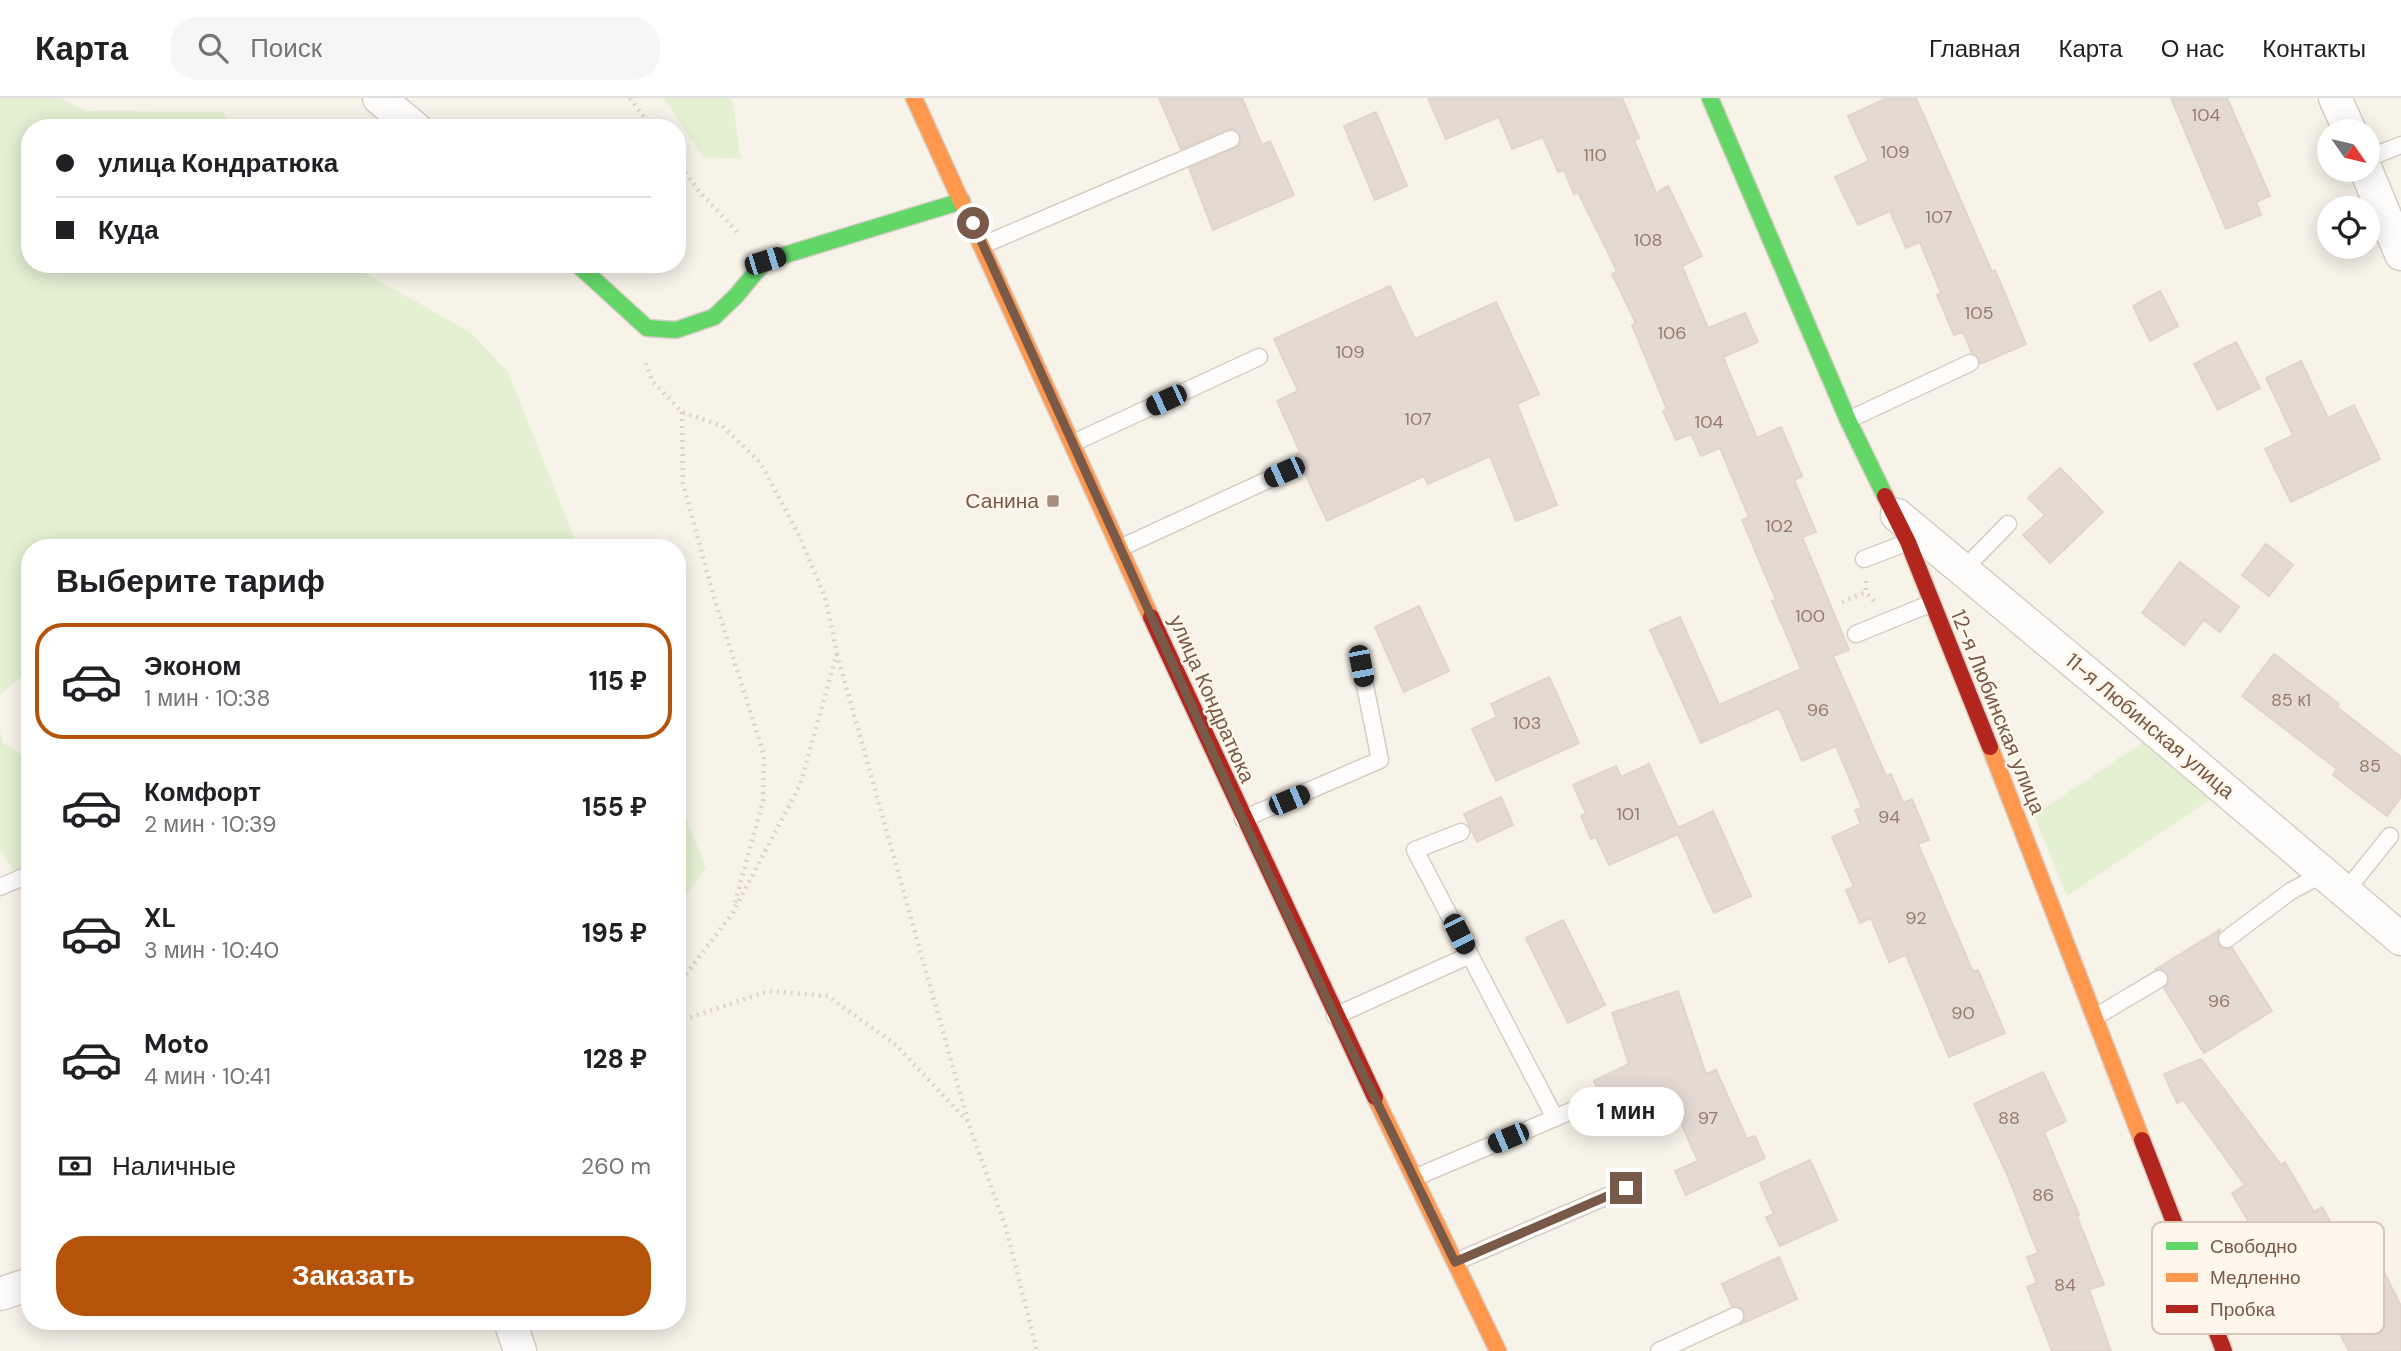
<!DOCTYPE html>
<html lang="ru">
<head>
<meta charset="utf-8">
<style>
	:root { --surface:#fff; --page:#f6f6f6; --text:#202124; --muted:#757577; --line:#e0e0e0; --accent:#b45309 }
	body { margin:0; font-family:"DM Sans",sans-serif; background:var(--page); color:var(--text); height:100vh; display:flex; flex-direction:column; font-size:26px; white-space:nowrap }
	* { box-sizing:border-box; margin:0 }
	p { font-size:23px; color:var(--muted) }
	.icon { flex:none; width:38px; height:38px; fill:none; stroke:currentColor; stroke-width:2; stroke-linecap:round; stroke-linejoin:round }
	.map { position:relative; flex:1; overflow:hidden }
	.sheet { position:absolute; left:21px; top:441px; width:665px; height:791px; display:flex; flex-direction:column; background:var(--surface); border-radius:28px; box-shadow:0 4px 18px #0003 }
	.sheet>* { flex:none }
	.top-card { position:absolute; left:21px; top:21px; width:665px; height:154px; border-radius:28px; box-shadow:0 4px 18px #0003; display:grid; align-content:center; height:154px; padding:0 35px; background:var(--surface) }
	.needle { width:46px; rotate:124deg }
	.controls { position:absolute; left:2317px; top:21px; display:grid; gap:14px }
	.controls a { display:grid; place-items:center; width:63px; height:63px; border-radius:50%; background:var(--surface); box-shadow:0 4px 18px #0003; font-size:35px }
	.end { position:absolute; width:32px; height:32px; margin:-16px; border:9px solid #795947; background:#fff; box-shadow:0 0 0 4px #fff }
	.from { border-radius:50% }
	.bubble { position:absolute; height:49px; border-radius:24px; background:var(--surface); box-shadow:0 4px 18px #0003; font-size:23px; font-weight:700; line-height:49px; text-align:center }
	.car { position:absolute; width:21px; height:42px; margin:-21px -10px; border-radius:9px; box-shadow:0 0 5px 2px #0007; background:linear-gradient(#222 24%,#8ab4d8 0 40%,#222 0 76%,#8ab4d8 0 86%,#222 0) }
	.top-card b { display:flex; align-items:center; gap:24px; height:66px; font-size:26px }
	.top-card b+b { border-top:2px solid var(--line) }
	.top-card i { width:18px; height:18px; background:var(--text) }
	ul { padding:0; list-style:none }
	li { display:flex; align-items:center; gap:21px; height:116px; margin:0 14px 10px; padding:0 21px; border:4px solid transparent; border-radius:28px }
	li div { flex:1 }
	li b { display:block; font-size:26px }
	li em { font-style:normal; font-weight:700 }
	li.on { border-color:var(--accent) }
	li>.icon { width:63px; height:63px; stroke-width:1.5 }
	h2 { padding:0 35px; font-size:32px; line-height:84px }
	.pay { display:flex; align-items:center; gap:18px; height:77px; padding:0 35px; font-size:26px }
	.pay p { margin-inline-start:auto }
	.button { display:flex; gap:14px; margin-top:auto; padding:14px 35px }
	.button a { flex:1; height:80px; border-radius:28px; background:var(--accent); color:#fff; font-size:28px; font-weight:700; line-height:80px; text-align:center }
	header { display:flex; align-items:center; gap:42px; box-sizing:border-box; height:98px; padding:0 35px; background:var(--surface); border-bottom:2px solid var(--line) }
	header strong { font-size:33px }
	nav { display:flex; gap:38px; margin-inline-start:auto; font-size:24px }
	.search { width:490px; height:63px; background:var(--page); display:flex; align-items:center; gap:18px; box-sizing:border-box; padding:0 24px; border-radius:28px; color:var(--muted); font-size:26px }
	.map>svg:first-child { display:block }
	.green { fill:#e3f0d2 }
	.building { fill:#e5dad1; stroke:#e1d5cb; stroke-width:2 }
	.lines { fill:none; stroke-linecap:round; stroke-linejoin:round }
	.lane-casing { stroke:#d6cec6; stroke-width:19 }
	.street-casing { stroke:#d6cec6; stroke-width:35 }
	.fast-casing { stroke:#d7cec6; stroke-width:19 }
	.slow-casing { stroke:#d7cec6; stroke-width:19 }
	.jam-casing { stroke:#d7cec6; stroke-width:19 }
	.path { stroke:#dbd2cb; stroke-width:4.5; stroke-dasharray:2 5; stroke-linecap:butt }
	.lane { stroke:#fefdfc; stroke-width:16 }
	.street { stroke:#fefdfc; stroke-width:32 }
	.fast { stroke:#63d668; stroke-width:16 }
	.slow { stroke:#ff974d; stroke-width:16 }
	.jam { stroke:#b3261e; stroke-width:16 }
	.route { stroke:#795947; stroke-width:9 }
	.poi-dot { fill:#a58f80; stroke:#fff7ec; stroke-width:2.5 }
	.labels { text-anchor:middle; dominant-baseline:central; stroke-width:5; stroke-linejoin:round; paint-order:stroke }
	.number-label { font-size:18px; fill:#967b6c }
	.poi-label { font-size:21px; fill:#795947; stroke:#fff7ec; text-anchor:end }
	.street-label { font-size:21px; fill:#795947; stroke:#fff7ec }
	.key { fill:#fff7ec; stroke:#d7c8ba; stroke-width:2 }
	.key-label { font-size:19px; fill:#795947 }
</style>
</head>
<body>
<header>
<strong>Карта</strong>
<div class="search"><svg class="icon" aria-label="search" viewBox="0 0 24 24"><circle cx="10" cy="10" r="6"/><path d="M15 15l6 6"/></svg>Поиск</div>
<nav><a>Главная</a><a>Карта</a><a>О нас</a><a>Контакты</a></nav>
</header>
<div class="map">
<svg width="2401" height="1253" viewBox="0 0 2401 1253">
	<rect width="100%" height="100%" fill="#f8f3e9"/>
	<g class="green">
		<polygon points="0,0 60,0 86,13 222,14 236,30 30,30 30,166 349,166 470,234 508,274 578,450 30,450 30,575 25,576 0,597"/>
		<polygon points="664,0 732,0 741,61 703,59"/>
		<polygon points="0,635 3,645 30,662 30,795 0,752"/>
		<polygon points="2148,641 2216,698 2067,798 2034,717"/>
		<polygon points="677,698 706,770 677,809"/>
	</g>
	<g class="building">
		<polygon points="1159,0 1242,0 1262,47 1270,43 1294,97 1213,132 1189,70 1236,50 1240,47 1241,38 1237,32 1228,31 1181,51"/>
		<polygon points="1428,0 1622,0 1639,40 1634,42 1656,95 1668,88 1702,158 1682,168 1708,230 1745,215 1758,244 1723,259 1757,340 1781,329 1802,378 1794,382 1816,434 1802,439 1849,552 1833,558 1886,678 1891,676 1903,705 1912,701 1929,742 1918,746 1973,874 1978,872 2005,935 1949,959 1906,857 1889,864 1871,820 1860,825 1846,792 1854,789 1832,739 1861,726 1855,712 1862,710 1836,648 1802,663 1779,610 1701,645 1650,532 1680,519 1719,607 1801,571 1772,503 1776,502 1742,422 1749,419 1720,350 1701,358 1691,336 1676,342 1663,313 1667,311 1632,227 1636,225 1612,176 1617,173 1578,94 1574,96 1564,72 1558,74 1543,39 1512,51 1499,19 1446,41"/>
		<polygon points="1887,0 1916,0 1992,174 1995,172 2026,246 1980,266 1979,260 1972,255 1963,234 1954,237 1937,197 1941,195 1920,144 1906,150 1890,113 1858,127 1835,79 1869,63 1848,18"/>
		<polygon points="2171,0 2227,0 2270,98 2256,104 2261,117 2226,131"/>
		<polygon points="1376,14 1407,88 1375,102 1344,28"/>
		<polygon points="1390,188 1415,241 1496,204 1539,296 1517,306 1557,407 1516,423 1490,358 1428,386 1424,378 1327,423 1296,356 1300,354 1277,303 1298,293 1274,241"/>
		<polygon points="2160,193 2178,228 2150,243 2133,208"/>
		<polygon points="2236,244 2260,290 2218,312 2194,266"/>
		<polygon points="2301,263 2328,320 2354,307 2380,361 2291,404 2265,351 2293,337 2266,280"/>
		<polygon points="2060,370 2103,414 2050,465 2023,437 2045,417 2028,400"/>
		<polygon points="2266,446 2293,467 2269,498 2242,477"/>
		<polygon points="2180,464 2239,509 2220,534 2204,522 2184,547 2142,515"/>
		<polygon points="1419,508 1449,573 1404,594 1375,529"/>
		<polygon points="2274,556 2339,606 2337,609 2401,659 2401,699 2387,718 2333,677 2337,671 2242,598"/>
		<polygon points="1549,579 1579,645 1496,683 1472,631 1497,619 1491,606"/>
		<polygon points="1649,666 1678,730 1713,713 1751,798 1714,815 1678,736 1609,767 1596,739 1591,741 1581,718 1586,715 1573,687 1616,668 1621,679"/>
		<polygon points="1501,699 1513,727 1477,744 1464,716"/>
		<polygon points="1563,822 1605,907 1568,925 1526,840"/>
		<polygon points="2221,831 2217,838 2218,847 2224,851 2232,850 2272,913 2204,955 2164,890 2168,886 2168,876 2164,872 2156,871"/>
		<polygon points="1678,893 1706,976 1716,972 1747,1041 1755,1038 1765,1060 1686,1097 1675,1073 1698,1063 1664,987 1607,1012 1594,983 1629,966 1612,915"/>
		<polygon points="2201,961 2281,1067 2285,1064 2314,1114 2322,1109 2335,1132 2273,1167 2232,1095 2245,1087 2183,1002 2177,1005 2164,976"/>
		<polygon points="2043,974 2066,1023 2044,1034 2079,1117 2077,1118 2104,1187 2089,1191 2111,1253 2052,1253 2027,1189 2037,1185 2027,1159 2038,1155 2007,1076 1974,1006"/>
		<polygon points="1810,1062 1837,1122 1780,1148 1766,1119 1774,1116 1760,1085"/>
		<polygon points="1779,1159 1797,1201 1741,1226 1745,1220 1744,1213 1740,1209 1732,1208 1722,1186"/>
		<polygon points="2382,1170 2401,1208 2401,1253 2349,1253 2322,1201"/>
	</g>
	<g class="lines">
		<g class="lane-casing">
			<g id="lane">
				<polyline points="2368,60 2401,47"/>
				<polyline points="983,147 1231,41"/>
				<polyline points="1848,322 1970,265"/>
				<polyline points="1073,345 1259,259"/>
				<polyline points="1120,450 1285,374"/>
				<polyline points="1864,461 1908,444"/>
				<polyline points="1963,472 2008,426"/>
				<polyline points="1856,536 1932,505"/>
				<polyline points="1243,721 1380,662 1361,568"/>
				<polyline points="1461,734 1415,752 1555,1020 1587,1006"/>
				<polyline points="0,789 30,776"/>
				<polyline points="2345,794 2390,738"/>
				<polyline points="2227,841 2291,793 2323,776"/>
				<polyline points="1335,918 1470,857"/>
				<polyline points="2095,919 2159,881"/>
				<polyline points="1414,1080 1555,1020"/>
				<polyline points="1455,1164 1626,1090"/>
				<polyline points="1659,1253 1735,1218"/>
			</g>
		</g>
		<g class="street-casing">
			<g id="street">
				<polyline points="379,0 415,30"/>
				<polyline points="2335,0 2350,33"/>
				<polyline points="2366,72 2401,156"/>
				<polyline points="1897,417 2124,606 2401,841"/>
				<polyline points="0,1196 30,1186"/>
				<polyline points="510,1223 520,1253"/>
			</g>
		</g>
		<g class="fast-casing">
			<g id="fast">
				<polyline points="1710,0 1848,322 1885,398"/>
				<polyline points="577,166 647,230 676,232 714,219 736,198 765,163 962,103"/>
			</g>
		</g>
		<g class="slow-casing">
			<g id="slow">
				<polyline points="914,0 1151,519"/>
				<polyline points="1990,649 2142,1042"/>
				<polyline points="1375,999 1498,1253"/>
			</g>
		</g>
		<g class="jam-casing">
			<g id="jam">
				<polyline points="1885,398 1908,444 1990,649"/>
				<polyline points="1151,519 1375,999"/>
				<polyline points="2142,1042 2224,1253"/>
			</g>
		</g>
		<g class="path">
			<polyline points="630,0 652,30"/>
			<polyline points="677,63 698,92 740,137"/>
			<polyline points="646,265 652,283 682,314 722,328 760,364 798,435 825,499 837,555 800,687 732,816 677,888"/>
			<polyline points="682,314 683,385 713,496 764,657 763,703 734,808"/>
			<polyline points="1866,483 1866,494 1874,503"/>
			<polyline points="1842,504 1866,494"/>
			<polyline points="837,556 968,1023"/>
			<polyline points="677,924 768,893 828,898 896,947 968,1024 1006,1130 1037,1253"/>
		</g>
		<use href="#lane" class="lane"/>
		<use href="#street" class="street"/>
		<use href="#fast" class="fast"/>
		<use href="#slow" class="slow"/>
		<use href="#jam" class="jam"/>
	</g>
	<g class="lines">
		<polyline class="route" points="973,125 1243,721 1335,918 1455,1164 1626,1090"/>
	</g>
	<rect class="poi-dot" x="1046" y="396" width="14" height="14" rx="3.5"/>
	<g class="labels">
		<g class="number-label">
			<text x="2206" y="17">104</text>
			<text x="1895" y="54">109</text>
			<text x="1595" y="57">110</text>
			<text x="1939" y="119">107</text>
			<text x="1648" y="142">108</text>
			<text x="1979" y="215">105</text>
			<text x="1672" y="235">106</text>
			<text x="1350" y="254">109</text>
			<text x="1418" y="321">107</text>
			<text x="1709" y="324">104</text>
			<text x="1779" y="428">102</text>
			<text x="1810" y="518">100</text>
			<text x="2291" y="602">85 к1</text>
			<text x="1818" y="612">96</text>
			<text x="1527" y="625">103</text>
			<text x="2370" y="668">85</text>
			<text x="1628" y="716">101</text>
			<text x="1889" y="719">94</text>
			<text x="1916" y="820">92</text>
			<text x="2219" y="903">96</text>
			<text x="1963" y="915">90</text>
			<text x="1708" y="1020">97</text>
			<text x="2009" y="1020">88</text>
			<text x="2043" y="1097">86</text>
			<text x="2065" y="1187">84</text>
		</g>
		<g class="poi-label">
			<text x="1039" y="403">Санина</text>
		</g>
		<g class="street-label">
			<text transform="translate(1212 601) rotate(66)">улица Кондратюка</text>
			<text transform="translate(1998 614) rotate(68)">12-я Любинская улица</text>
			<text transform="translate(2150 628) rotate(40)">11-я Любинская улица</text>
		</g>
	</g>
	<rect x="2152" y="1124" width="232" height="112" rx="10" class="key"/>
	<rect x="2166" y="1144" width="32" height="8" fill="#63d668"/>
	<rect x="2166" y="1175" width="32" height="9" fill="#ff974d"/>
	<rect x="2166" y="1207" width="32" height="8" fill="#b3261e"/>
	<g class="key-label">
		<text x="2210" y="1155">Свободно</text>
		<text x="2210" y="1186">Медленно</text>
		<text x="2210" y="1218">Пробка</text>
	</g>
</svg>
<div class="controls">
<a><svg class="needle" viewBox="-14 -14 28 28"><path d="M0-13l5 13h-10z" fill="#e53935"/><path d="M0 13l5-13h-10z" fill="#757577"/></svg></a>
<a><svg class="icon" aria-label="locate" viewBox="0 0 24 24"><circle cx="12" cy="12" r="6"/><path d="M12 2v4M12 18v4M2 12h4M18 12h4"/></svg></a>
</div>
<i class="end from" style="left:973px;top:125px"></i>
<i class="end" style="left:1626px;top:1090px"></i>
<div class="bubble" style="left:1568px;top:989px;width:116px">1 мин</div>
<i class="car" style="left:765px;top:163px;rotate:73deg"></i>
<i class="car" style="left:1166px;top:302px;rotate:245deg"></i>
<i class="car" style="left:1284px;top:374px;rotate:246deg"></i>
<i class="car" style="left:1361px;top:568px;rotate:169deg"></i>
<i class="car" style="left:1289px;top:702px;rotate:67deg"></i>
<i class="car" style="left:1459px;top:836px;rotate:153deg"></i>
<i class="car" style="left:1508px;top:1040px;rotate:247deg"></i>
<div class="top-card">
<b><i class="from"></i>улица Кондратюка</b>
<b><i></i>Куда</b>
</div>
<section class="sheet">
<h2>Выберите тариф</h2>
<ul>
<li class="on"><svg class="icon" aria-label="car" viewBox="0 0 24 24"><path d="M5 17H2v-5l4-1 3-4h7l3 4 3 1v5h-3M9 17h6M6 11h13"/><circle cx="7" cy="17" r="2"/><circle cx="17" cy="17" r="2"/></svg><div><b>Эконом</b><p>1 мин · 10:38</p></div><em>115 ₽</em></li>
<li><svg class="icon" aria-label="car" viewBox="0 0 24 24"><path d="M5 17H2v-5l4-1 3-4h7l3 4 3 1v5h-3M9 17h6M6 11h13"/><circle cx="7" cy="17" r="2"/><circle cx="17" cy="17" r="2"/></svg><div><b>Комфорт</b><p>2 мин · 10:39</p></div><em>155 ₽</em></li>
<li><svg class="icon" aria-label="car" viewBox="0 0 24 24"><path d="M5 17H2v-5l4-1 3-4h7l3 4 3 1v5h-3M9 17h6M6 11h13"/><circle cx="7" cy="17" r="2"/><circle cx="17" cy="17" r="2"/></svg><div><b>XL</b><p>3 мин · 10:40</p></div><em>195 ₽</em></li>
<li><svg class="icon" aria-label="car" viewBox="0 0 24 24"><path d="M5 17H2v-5l4-1 3-4h7l3 4 3 1v5h-3M9 17h6M6 11h13"/><circle cx="7" cy="17" r="2"/><circle cx="17" cy="17" r="2"/></svg><div><b>Moto</b><p>4 мин · 10:41</p></div><em>128 ₽</em></li>
</ul>
<div class="pay"><svg class="icon" aria-label="cash" viewBox="0 0 24 24"><path d="M3 7h18v10H3z"/><circle cx="12" cy="12" r="2"/></svg>Наличные<p>260 m</p></div>
<div class="button"><a>Заказать</a></div>
</section>
</div>
</body>
</html>
